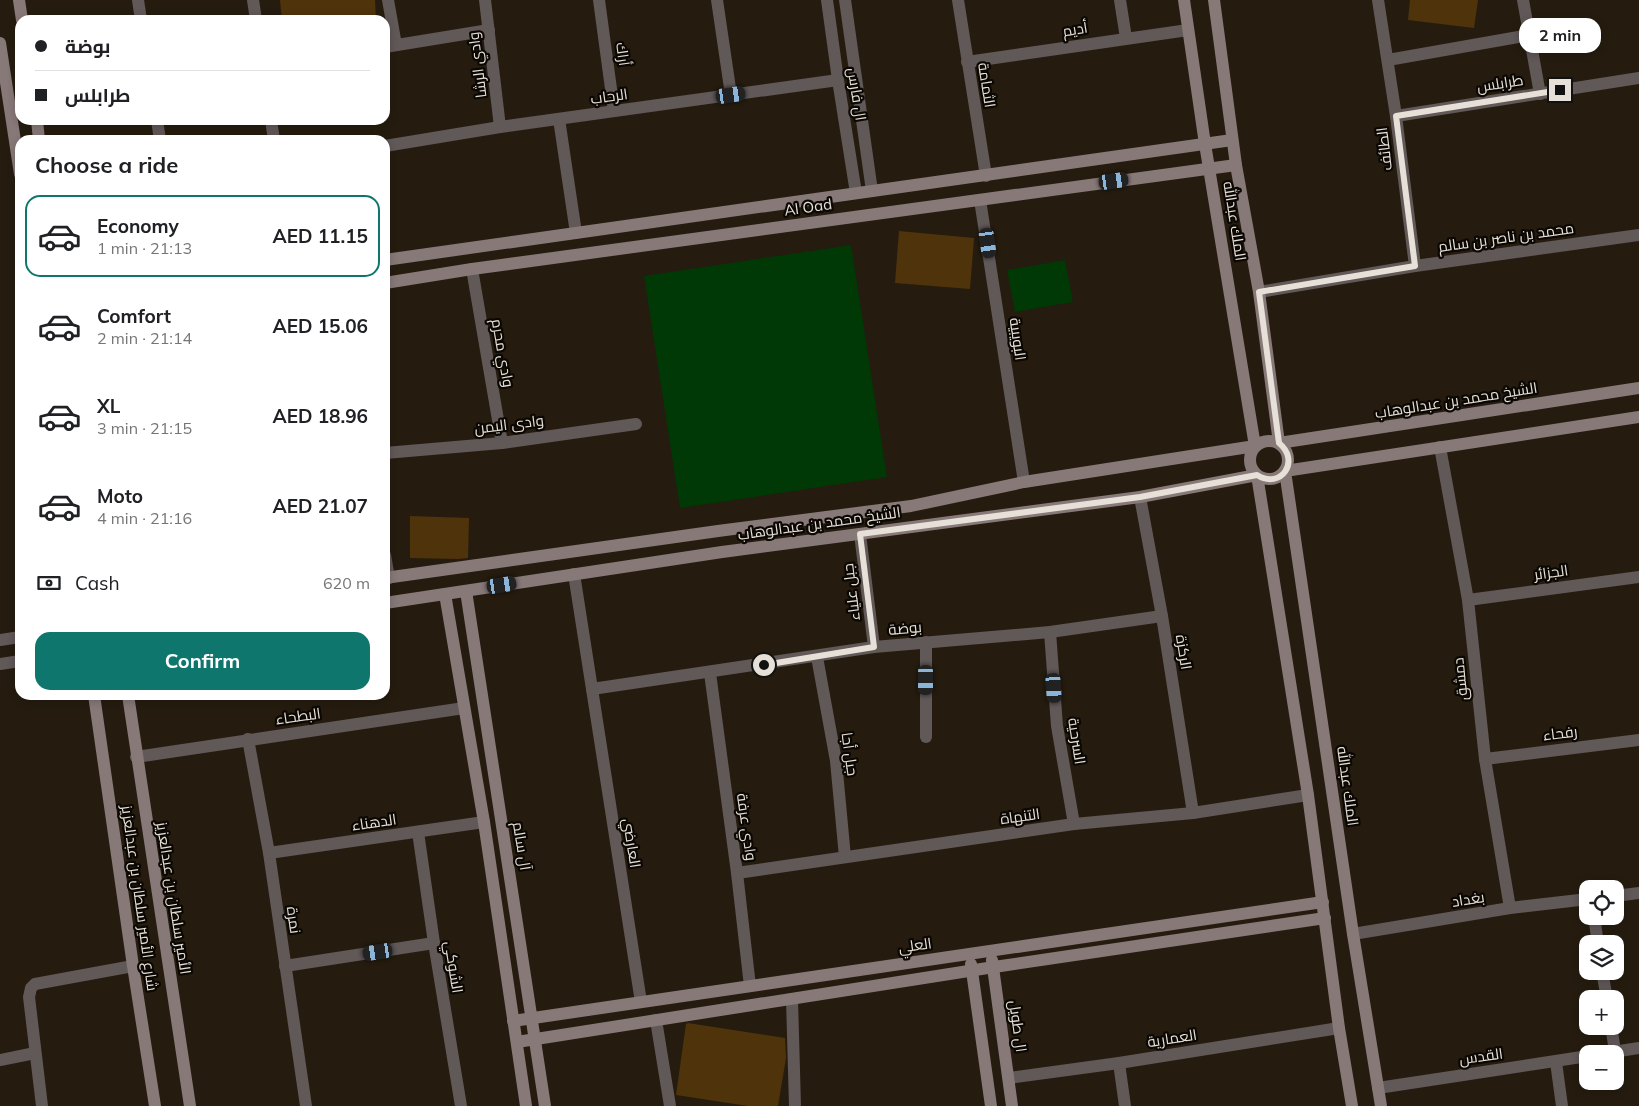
<!DOCTYPE html>
<html lang="en">
<head>
<meta charset="utf-8">
<style>
	:root { --surface:#fff; --page:#f6f6f6; --text:#202124; --muted:#757577; --line:#e0e0e0; --accent:#0f766e }
	body { margin:0; font-family:Mulish,Cairo,sans-serif; background:var(--page); color:var(--text); height:100vh; display:flex; flex-direction:column; font-size:19px; white-space:nowrap }
	* { box-sizing:border-box; margin:0 }
	p { font-size:16px; color:var(--muted) }
	.icon { flex:none; width:28px; height:28px; fill:none; stroke:currentColor; stroke-width:2; stroke-linecap:round; stroke-linejoin:round }
	.map { position:relative; flex:1; overflow:hidden }
	.sheet { position:absolute; left:15px; top:135px; width:375px; height:565px; display:flex; flex-direction:column; background:var(--surface); border-radius:15px; box-shadow:0 2px 8px #0003 }
	.sheet>* { flex:none }
	.banner { position:absolute; left:15px; top:15px; width:375px; height:110px; border-radius:15px; box-shadow:0 2px 8px #0003; display:grid; align-content:center; height:110px; padding:0 20px; background:var(--surface) }
	.controls { position:absolute; left:1579px; top:880px; display:grid; gap:10px }
	.controls a { display:grid; place-items:center; width:45px; height:45px; border-radius:10px; background:var(--surface); box-shadow:0 2px 8px #0003; font-size:25px }
	.end { position:absolute; width:22px; height:22px; margin:-11px; border:6px solid #e7e0d8; background:#111; box-shadow:0 0 0 2px #111 }
	.from { border-radius:50% }
	.bubble { position:absolute; height:35px; border-radius:15px; background:var(--surface); box-shadow:0 2px 8px #0003; font-size:16px; font-weight:700; line-height:35px; text-align:center }
	.car { position:absolute; width:15px; height:30px; margin:-15px -8px; border-radius:6px; box-shadow:0 0 4px 1px #0007; background:linear-gradient(#222 24%,#8ab4d8 0 40%,#222 0 76%,#8ab4d8 0 86%,#222 0) }
	.banner b { display:flex; align-items:center; gap:18px; height:48px; font-size:19px }
	.banner b+b { border-top:1px solid var(--line) }
	.banner i { width:12px; height:12px; background:var(--text) }
	ul { padding:0; list-style:none }
	li { display:flex; align-items:center; gap:15px; height:82px; margin:0 10px 8px; padding:0 10px; border:2px solid transparent; border-radius:15px }
	li div { flex:1 }
	li b { display:block; font-size:19px }
	li em { font-style:normal; font-weight:700 }
	li.active { border-color:var(--accent) }
	li>.icon { width:45px; height:45px; stroke-width:1.5 }
	h2 { padding:0 20px; font-size:22px; line-height:60px }
	.pay { display:flex; align-items:center; gap:12px; height:55px; padding:0 20px; font-size:19px }
	.pay p { margin-inline-start:auto }
	.primary-button { display:flex; gap:10px; margin-top:auto; padding:10px 20px }
	.primary-button a { flex:1; height:58px; border-radius:15px; background:var(--accent); color:#fff; font-size:20px; font-weight:700; line-height:58px; text-align:center }
	.map>svg:first-child { display:block }
	.green { fill:#003806 }
	.building { fill:#4f330b }
	.lines { fill:none; stroke-linecap:round; stroke-linejoin:round }
	.street { stroke:#615858; stroke-width:12 }
	.secondary { stroke:#887979; stroke-width:12 }
	.route { stroke:#e7e0d8; stroke-width:6 }
	.labels { text-anchor:middle; dominant-baseline:central; stroke-width:4.5; stroke-linejoin:round; paint-order:stroke }
	.street-label { font-size:15px; fill:#e7e0d8; stroke:#0b0703 }
</style>
</head>
<body>
<div class="map">
<svg width="1639" height="1106" viewBox="0 0 1639 1106">
	<rect width="100%" height="100%" fill="#251c0f"/>
	<g class="green">
		<polygon points="851,245 887,477 680,508 644,276"/>
		<polygon points="1065,260 1073,302 1015,312 1007,270"/>
	</g>
	<g class="building">
		<polygon points="280,0 375,0 376,20 282,20"/>
		<polygon points="1410,0 1478,0 1474,28 1408,20"/>
		<polygon points="899,231 974,238 970,289 895,283"/>
		<polygon points="410,516 469,518 468,558 458,559 410,558"/>
		<polygon points="688,1023 785,1038 786,1058 778,1106 748,1106 676,1095 686,1024"/>
	</g>
	<g class="lines">
		<g class="street">
			<polyline points="138,0 141,20"/>
			<polyline points="253,0 256,20"/>
			<polyline points="388,0 396,45"/>
			<polyline points="485,0 500,127"/>
			<polyline points="599,0 614,111"/>
			<polyline points="717,0 731,95"/>
			<polyline points="827,0 838,80 856,193"/>
			<polyline points="845,0 872,191"/>
			<polyline points="958,0 986,176"/>
			<polyline points="1120,0 1126,38"/>
			<polyline points="1378,0 1396,116 1415,266"/>
			<polyline points="1523,0 1540,94"/>
			<polyline points="385,47 489,30"/>
			<polyline points="1388,60 1529,35"/>
			<polyline points="967,62 1188,30"/>
			<polyline points="1396,116 1639,78"/>
			<polyline points="559,119 576,233"/>
			<polyline points="157,120 160,140"/>
			<polyline points="271,120 274,140"/>
			<polyline points="385,146 500,127 838,80"/>
			<polyline points="980,200 1024,482"/>
			<polyline points="472,269 502,443"/>
			<polyline points="1259,292 1415,266 1639,235"/>
			<polyline points="1440,447 1468,600 1485,759 1510,908"/>
			<polyline points="385,453 502,443 636,424"/>
			<polyline points="1140,497 1162,616 1193,813"/>
			<polyline points="860,534 874,647"/>
			<polyline points="385,555 389,578"/>
			<polyline points="574,574 641,1002"/>
			<polyline points="1468,600 1639,577"/>
			<polyline points="1050,632 1057,726 1074,824"/>
			<polyline points="0,640 20,637"/>
			<polyline points="926,642 926,737"/>
			<polyline points="817,657 836,761 845,857"/>
			<polyline points="0,664 20,661"/>
			<polyline points="710,673 737,873 750,986"/>
			<polyline points="592,689 874,647 1050,632 1162,616"/>
			<polyline points="248,739 269,853 306,1106"/>
			<polyline points="136,757 464,708"/>
			<polyline points="1485,759 1639,740"/>
			<polyline points="418,832 434,943 461,1106"/>
			<polyline points="269,853 484,822"/>
			<polyline points="737,873 1074,824 1193,813 1308,795"/>
			<polyline points="1615,896 1639,893"/>
			<polyline points="1594,916 1598,944"/>
			<polyline points="1353,934 1510,908 1588,899"/>
			<polyline points="285,966 434,943"/>
			<polyline points="1602,971 1607,999"/>
			<polyline points="792,999 795,1106"/>
			<polyline points="656,1020 670,1106"/>
			<polyline points="1611,1026 1615,1051"/>
			<polyline points="1601,1054 1639,1048"/>
			<polyline points="0,1060 35,1053"/>
			<polyline points="1556,1062 1562,1106"/>
			<polyline points="1119,1063 1125,1106"/>
			<polyline points="1009,1078 1119,1063 1339,1028"/>
			<polyline points="1378,1088 1588,1056"/>
			<polyline points="42,1106 29,997 31,988 35,984 133,966"/>
		</g>
		<g class="secondary">
			<polyline points="19,0 22,20"/>
			<polyline points="1214,0 1236,165 1259,292 1279,443 1639,388"/>
			<polyline points="0,43 20,174"/>
			<polyline points="37,120 39,140"/>
			<polyline points="385,260 1232,140"/>
			<polyline points="385,283 472,269 1236,165"/>
			<circle cx="1269" cy="460" r="19"/>
			<polyline points="385,578 718,531 911,506 1024,482 1255,446 1205,144 1184,0"/>
			<polyline points="466,591 545,1106"/>
			<polyline points="445,594 484,822 526,1106"/>
			<polyline points="385,603 722,552 1140,497 1257,475 1308,795 1339,1028 1352,1106"/>
			<polyline points="94,695 133,966 155,1106"/>
			<polyline points="128,695 190,1106"/>
			<polyline points="992,960 1012,1106"/>
			<polyline points="971,964 991,1106"/>
			<polyline points="513,1021 1323,902"/>
			<polyline points="517,1042 994,967 1325,918"/>
			<polyline points="1381,1106 1353,934 1285,471 1639,417"/>
		</g>
	</g>
	<g class="lines">
		<path class="route" d="M 764,665 L 874,647 L 860,534 L 1140,497 L 1257,475 C 1281,490 1301,461 1279,443 L 1259,292 L 1415,266 L 1396,116 L 1560,90"/>
	</g>
	<g class="labels">
		<g class="street-label">
			<text transform="translate(1075 29) rotate(-9)">أديم</text>
			<text transform="translate(623 54) rotate(82)">أراك</text>
			<text transform="translate(477 65) rotate(-97)">وادي الرشا</text>
			<text transform="translate(1500 83) rotate(-9)">طرابلس</text>
			<text transform="translate(987 85) rotate(81)">الثمامة</text>
			<text transform="translate(857 94) rotate(81)">ال فارس</text>
			<text transform="translate(609 96) rotate(-8)">الرحاب</text>
			<text transform="translate(1384 149) rotate(-97)">الطائف</text>
			<text transform="translate(808 207) rotate(-8)">Al Oad</text>
			<text transform="translate(1235 221) rotate(81)">الملك عبدالله</text>
			<text transform="translate(1506 237) rotate(-8)">محمد بن ناصر بن سالم</text>
			<text transform="translate(1018 339) rotate(82)">البويبية</text>
			<text transform="translate(503 353) rotate(80)">وادي محرم</text>
			<text transform="translate(1456 400) rotate(-9)">الشيخ محمد بن عبدالوهاب</text>
			<text transform="translate(509 424) rotate(-7)">وادى اليمن</text>
			<text transform="translate(819 523) rotate(-8)">الشيخ محمد بن عبدالوهاب</text>
			<text transform="translate(1551 572) rotate(-8)">الجزائر</text>
			<text transform="translate(851 592) rotate(-97)">جبل علياء</text>
			<text transform="translate(905 628) rotate(-5)">بوضة</text>
			<text transform="translate(1184 652) rotate(81)">الركزة</text>
			<text transform="translate(1460 679) rotate(-96)">دمشق</text>
			<text transform="translate(298 716) rotate(-8)">البطحاء</text>
			<text transform="translate(1560 733) rotate(-7)">رفحاء</text>
			<text transform="translate(1077 741) rotate(81)">السرحية</text>
			<text transform="translate(850 754) rotate(82)">جبل أجا</text>
			<text transform="translate(1348 786) rotate(82)">الملك عبدالله</text>
			<text transform="translate(1020 816) rotate(-8)">التنهاة</text>
			<text transform="translate(374 822) rotate(-8)">الدهناء</text>
			<text transform="translate(747 827) rotate(82)">وادي عرفة</text>
			<text transform="translate(632 843) rotate(81)">العارضي</text>
			<text transform="translate(522 846) rotate(81)">آل سالم</text>
			<text transform="translate(140 898) rotate(82)">شارع الأمير سلطان بن عبدالعزيز</text>
			<text transform="translate(174 898) rotate(81)">الأمير سلطان بن عبدالعزيز</text>
			<text transform="translate(1468 899) rotate(-9)">بغداد</text>
			<text transform="translate(294 920) rotate(82)">نمرة</text>
			<text transform="translate(915 945) rotate(-8)">العلي</text>
			<text transform="translate(454 967) rotate(81)">الشوكي</text>
			<text transform="translate(1018 1026) rotate(82)">ال طويل</text>
			<text transform="translate(1172 1038) rotate(-9)">العمارية</text>
			<text transform="translate(1481 1056) rotate(-8)">القدس</text>
		</g>
	</g>
</svg>
<div class="controls">
<a><svg class="icon" aria-label="locate" viewBox="0 0 24 24"><circle cx="12" cy="12" r="6"/><path d="M12 2v4M12 18v4M2 12h4M18 12h4"/></svg></a>
<a><svg class="icon" aria-label="layers" viewBox="0 0 24 24"><path d="M12 4l9 5-9 5-9-5zM3 14l9 5 9-5"/></svg></a>
<a>+</a>
<a>−</a>
</div>
<i class="end from" style="left:764px;top:665px"></i>
<i class="end" style="left:1560px;top:90px"></i>
<div class="bubble" style="left:1519px;top:18px;width:82px">2 min</div>
<i class="car" style="left:731px;top:95px;rotate:82deg"></i>
<i class="car" style="left:1114px;top:181px;rotate:82deg"></i>
<i class="car" style="left:988px;top:243px;rotate:172deg"></i>
<i class="car" style="left:502px;top:585px;rotate:81deg"></i>
<i class="car" style="left:926px;top:680px;rotate:180deg"></i>
<i class="car" style="left:1054px;top:688px;rotate:176deg"></i>
<i class="car" style="left:378px;top:952px;rotate:261deg"></i>
<div class="banner">
<b><i class="from"></i>بوضة</b>
<b><i></i>طرابلس</b>
</div>
<section class="sheet">
<h2>Choose a ride</h2>
<ul>
<li class="active"><svg class="icon" aria-label="car" viewBox="0 0 24 24"><path d="M5 17H2v-5l4-1 3-4h7l3 4 3 1v5h-3M9 17h6M6 11h13"/><circle cx="7" cy="17" r="2"/><circle cx="17" cy="17" r="2"/></svg><div><b>Economy</b><p>1 min · 21:13</p></div><em>AED 11.15</em></li>
<li><svg class="icon" aria-label="car" viewBox="0 0 24 24"><path d="M5 17H2v-5l4-1 3-4h7l3 4 3 1v5h-3M9 17h6M6 11h13"/><circle cx="7" cy="17" r="2"/><circle cx="17" cy="17" r="2"/></svg><div><b>Comfort</b><p>2 min · 21:14</p></div><em>AED 15.06</em></li>
<li><svg class="icon" aria-label="car" viewBox="0 0 24 24"><path d="M5 17H2v-5l4-1 3-4h7l3 4 3 1v5h-3M9 17h6M6 11h13"/><circle cx="7" cy="17" r="2"/><circle cx="17" cy="17" r="2"/></svg><div><b>XL</b><p>3 min · 21:15</p></div><em>AED 18.96</em></li>
<li><svg class="icon" aria-label="car" viewBox="0 0 24 24"><path d="M5 17H2v-5l4-1 3-4h7l3 4 3 1v5h-3M9 17h6M6 11h13"/><circle cx="7" cy="17" r="2"/><circle cx="17" cy="17" r="2"/></svg><div><b>Moto</b><p>4 min · 21:16</p></div><em>AED 21.07</em></li>
</ul>
<div class="pay"><svg class="icon" aria-label="cash" viewBox="0 0 24 24"><path d="M3 7h18v10H3z"/><circle cx="12" cy="12" r="2"/></svg>Cash<p>620 m</p></div>
<div class="primary-button"><a>Confirm</a></div>
</section>
</div>
</body>
</html>
